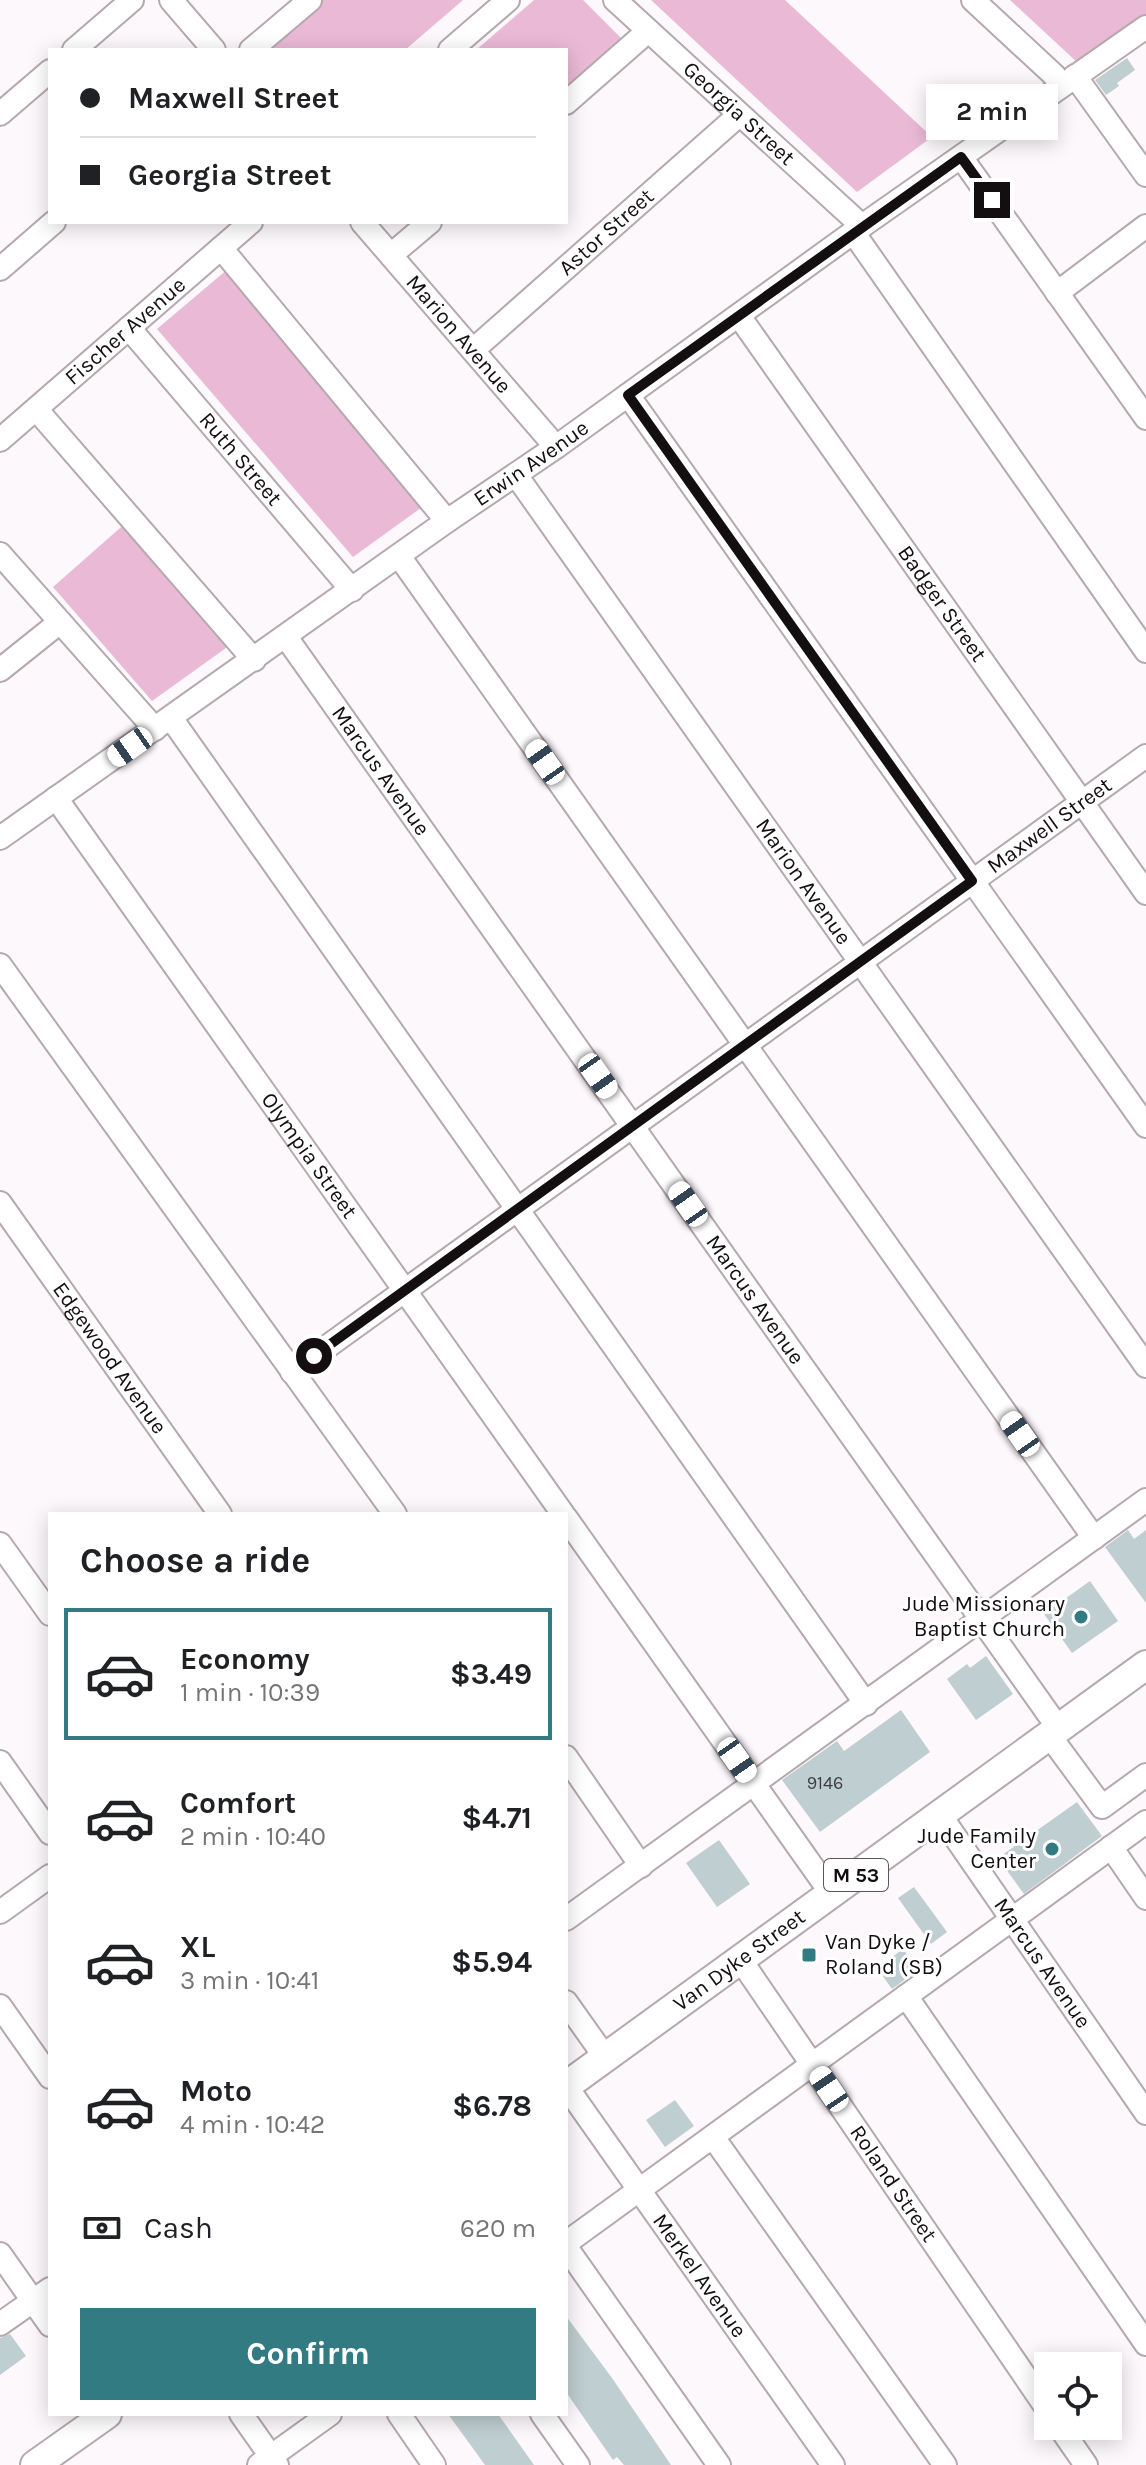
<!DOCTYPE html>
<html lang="en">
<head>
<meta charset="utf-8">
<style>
	:root { --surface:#fff; --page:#f2f2f2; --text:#202124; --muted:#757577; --line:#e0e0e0; --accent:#337b82 }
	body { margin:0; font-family:Karla,sans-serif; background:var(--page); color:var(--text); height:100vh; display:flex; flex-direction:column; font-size:30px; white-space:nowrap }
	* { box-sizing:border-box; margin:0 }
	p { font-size:26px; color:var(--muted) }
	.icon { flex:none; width:44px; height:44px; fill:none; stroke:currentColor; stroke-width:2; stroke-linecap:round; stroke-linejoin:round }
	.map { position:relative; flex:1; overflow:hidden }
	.details { position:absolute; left:48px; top:1512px; width:520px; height:904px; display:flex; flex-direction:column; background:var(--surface); border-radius:0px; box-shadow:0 4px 20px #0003 }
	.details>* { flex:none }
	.banner { position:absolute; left:48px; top:48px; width:520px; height:176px; border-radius:0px; box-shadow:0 4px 20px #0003; display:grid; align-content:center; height:176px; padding:0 32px; background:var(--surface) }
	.fabs { position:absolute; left:1034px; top:2352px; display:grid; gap:16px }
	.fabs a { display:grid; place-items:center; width:88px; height:88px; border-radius:0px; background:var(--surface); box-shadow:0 4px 20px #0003; font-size:40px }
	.end { position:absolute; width:36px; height:36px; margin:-18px; border:10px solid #130f11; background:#fff; box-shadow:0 0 0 4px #fff }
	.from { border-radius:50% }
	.bubble { position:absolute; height:56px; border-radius:0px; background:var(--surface); box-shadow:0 4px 20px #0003; font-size:26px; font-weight:700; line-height:56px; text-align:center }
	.car { position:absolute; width:24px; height:48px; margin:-24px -12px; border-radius:10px; box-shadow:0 0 6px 2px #0007; background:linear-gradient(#fff 24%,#345 0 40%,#fff 0 76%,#345 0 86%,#fff 0) }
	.banner b { display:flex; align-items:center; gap:28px; height:76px; font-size:30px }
	.banner b+b { border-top:2px solid var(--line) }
	.banner i { width:20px; height:20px; background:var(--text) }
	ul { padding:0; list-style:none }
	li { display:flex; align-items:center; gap:24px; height:132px; margin:0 16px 12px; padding:0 16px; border:4px solid transparent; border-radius:0px }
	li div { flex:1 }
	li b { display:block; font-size:30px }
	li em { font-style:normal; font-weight:700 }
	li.selected { border-color:var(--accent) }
	li>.icon { width:72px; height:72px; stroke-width:1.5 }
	h2 { padding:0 32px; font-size:36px; line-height:96px }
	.pay { display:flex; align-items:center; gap:20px; height:88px; padding:0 32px; font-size:30px }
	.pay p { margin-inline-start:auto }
	.cta { display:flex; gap:16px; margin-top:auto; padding:16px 32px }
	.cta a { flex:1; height:92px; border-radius:0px; background:var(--accent); color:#fff; font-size:32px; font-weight:700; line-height:92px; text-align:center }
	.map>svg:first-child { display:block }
	.green { fill:#eab9d6 }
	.building { fill:#bfced0 }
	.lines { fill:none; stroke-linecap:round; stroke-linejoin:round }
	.minor-casing { stroke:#b5a8af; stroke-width:26 }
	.major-casing { stroke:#b5a8af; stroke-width:32 }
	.minor { stroke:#fff; stroke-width:22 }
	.major { stroke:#fff; stroke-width:28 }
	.route { stroke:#130f11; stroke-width:10 }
	.poi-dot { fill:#337b82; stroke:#fff; stroke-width:3 }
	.labels { text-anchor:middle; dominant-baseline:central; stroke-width:6; stroke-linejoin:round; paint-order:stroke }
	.number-label { font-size:18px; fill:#3e3f41 }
	.shield { fill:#fff; stroke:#5a5758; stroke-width:2 }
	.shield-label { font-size:20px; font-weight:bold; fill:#130f11 }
	.street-label { font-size:22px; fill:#130f11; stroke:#fff }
	.poi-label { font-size:22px; fill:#130f11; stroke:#fff; text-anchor:end }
</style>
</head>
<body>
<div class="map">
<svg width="1146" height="2465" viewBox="0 0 1146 2465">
	<rect width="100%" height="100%" fill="#fdf8fb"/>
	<g class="green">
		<polygon points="323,0 463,0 405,50 263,50"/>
		<polygon points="534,0 583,0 624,41 566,92 566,50 476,50"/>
		<polygon points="651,0 785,0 932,137 857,192"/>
		<polygon points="1010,0 1146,0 1146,14 1079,64"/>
		<polygon points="229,268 425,505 353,557 157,329"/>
		<polygon points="128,521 233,643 152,701 53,587"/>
	</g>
	<g class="building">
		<polygon points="1127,58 1135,70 1117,83 1119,86 1106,95 1095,80"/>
		<polygon points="1128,1530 1134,1539 1146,1530 1146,1603 1105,1547"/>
		<polygon points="1090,1581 1118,1621 1072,1653 1044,1614"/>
		<polygon points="986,1656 1013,1694 976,1720 947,1679 967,1664 970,1668"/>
		<polygon points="901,1710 930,1752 820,1832 782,1780 837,1741 844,1751"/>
		<polygon points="1077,1802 1102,1836 1024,1894 998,1858"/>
		<polygon points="719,1840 750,1884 717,1907 686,1863"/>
		<polygon points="914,1887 947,1932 931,1944 898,1898"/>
		<polygon points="903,1949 918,1970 892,1989 877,1968"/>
		<polygon points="675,2100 694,2126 665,2147 646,2120"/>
		<polygon points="566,2316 612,2378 671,2465 624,2465 617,2457 613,2460 566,2392"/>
		<polygon points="10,2334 26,2356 0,2375 0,2338"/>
		<polygon points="448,2414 498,2414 534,2465 485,2465"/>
	</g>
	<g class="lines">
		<g class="minor-casing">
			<g id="minor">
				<polyline points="171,0 214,50"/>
				<path id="s1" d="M 615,0 L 862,226"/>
				<polyline points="973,0 1055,76 1060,87"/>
				<polyline points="74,50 132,0"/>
				<polyline points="251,50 310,0"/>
				<polyline points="450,50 508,0"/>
				<polyline points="1075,76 1146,175"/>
				<polyline points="566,103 648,31"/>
				<polyline points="0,114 50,71"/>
				<polyline points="961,157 1146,418"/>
				<path id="s2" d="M 362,222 L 556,447"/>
				<polyline points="853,232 1146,651"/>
				<polyline points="221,248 447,521"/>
				<polyline points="391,255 430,222"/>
				<polyline points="0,269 54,222"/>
				<polyline points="1057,293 1146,226"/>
				<path id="s3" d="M 739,316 L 1146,893"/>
				<path id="s4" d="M 129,328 L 352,590"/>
				<path id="s5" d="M 473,350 L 739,115"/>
				<polyline points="628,395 1146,1126"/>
				<polyline points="36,409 254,660"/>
				<path id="s6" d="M 0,440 L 251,222"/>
				<path id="s7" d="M 516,475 L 1146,1366"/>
				<polyline points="0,554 155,729"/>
				<polyline points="399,556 1094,1538"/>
				<path id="s8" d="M 286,637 L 1059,1729"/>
				<polyline points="0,670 60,622"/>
				<polyline points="171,718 866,1704"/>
				<path id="s9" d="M 56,798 L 563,1514"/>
				<path id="s10" d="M 0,838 L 447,521 L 556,447 L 862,226 L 1146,27"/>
				<polyline points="0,965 395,1514"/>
				<path id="s11" d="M 0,1203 L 220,1514"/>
				<path id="s12" d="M 292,1372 L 1146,756"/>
				<polyline points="566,1518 831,1893"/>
				<polyline points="0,1544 50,1614"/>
				<polyline points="1049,1735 1102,1807 1146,1775"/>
				<polyline points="566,1757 641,1866"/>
				<polyline points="0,1762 50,1833"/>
				<path id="s13" d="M 940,1815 L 1146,2113"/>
				<polyline points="1111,1847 1146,1898"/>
				<polyline points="0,1912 50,1876"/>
				<polyline points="566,1919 1146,1500"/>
				<path id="s14" d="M 740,1959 L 1048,2410"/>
				<polyline points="906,1996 1146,2344"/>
				<polyline points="566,2002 605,2057"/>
				<polyline points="0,2006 50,2077"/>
				<path id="s15" d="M 566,2086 L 833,2465"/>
				<polyline points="713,2137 945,2465"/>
				<polyline points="566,2243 1146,1822"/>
				<polyline points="566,2247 719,2465"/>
				<polyline points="0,2254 50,2325"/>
				<polyline points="0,2324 50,2289"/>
				<polyline points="241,2414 277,2465"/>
				<polyline points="399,2414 434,2465"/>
				<polyline points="542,2414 578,2465"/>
				<polyline points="1059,2426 1086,2465"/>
				<polyline points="259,2465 330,2414"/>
			</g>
		</g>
		<g class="major-casing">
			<g id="major">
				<path id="s16" d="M 566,2086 L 1146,1665"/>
				<polyline points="35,2465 107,2414"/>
			</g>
		</g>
		<use href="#minor" class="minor"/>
		<use href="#major" class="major"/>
	</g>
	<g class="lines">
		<polyline class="route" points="314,1356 972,881 628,395 961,157 992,200"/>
	</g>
	<g class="poi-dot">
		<circle cx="1081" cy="1617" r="8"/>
		<circle cx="1052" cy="1849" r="8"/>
		<rect x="801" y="1947" width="16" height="16" rx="4"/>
	</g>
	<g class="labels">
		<g class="number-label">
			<text x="825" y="1783">9146</text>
		</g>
		<rect class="shield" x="824" y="1859" width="64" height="32" rx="6"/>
		<g class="shield-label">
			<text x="856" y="1875">M 53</text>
		</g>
		<g class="street-label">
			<text stroke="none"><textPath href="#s1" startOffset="168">Georgia Street</textPath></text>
			<text stroke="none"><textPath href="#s5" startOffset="178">Astor Street</textPath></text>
			<text stroke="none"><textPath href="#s6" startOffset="166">Fischer Avenue</textPath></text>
			<text stroke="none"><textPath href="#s2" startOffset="148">Marion Avenue</textPath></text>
			<text stroke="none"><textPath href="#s4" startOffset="172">Ruth Street</textPath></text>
			<text stroke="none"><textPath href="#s10" startOffset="650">Erwin Avenue</textPath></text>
			<text stroke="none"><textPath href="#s3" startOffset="352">Badger Street</textPath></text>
			<text stroke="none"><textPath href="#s8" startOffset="164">Marcus Avenue</textPath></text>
			<text stroke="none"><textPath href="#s12" startOffset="934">Maxwell Street</textPath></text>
			<text stroke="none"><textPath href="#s7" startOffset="498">Marion Avenue</textPath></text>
			<text stroke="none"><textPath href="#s9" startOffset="438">Olympia Street</textPath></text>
			<text stroke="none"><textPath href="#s8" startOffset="812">Marcus Avenue</textPath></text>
			<text stroke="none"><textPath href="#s11" startOffset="190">Edgewood Avenue</textPath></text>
			<text stroke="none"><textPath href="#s16" startOffset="214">Van Dyke Street</textPath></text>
			<text stroke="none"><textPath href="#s13" startOffset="180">Marcus Avenue</textPath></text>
			<text stroke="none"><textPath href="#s14" startOffset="272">Roland Street</textPath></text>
			<text stroke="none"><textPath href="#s15" startOffset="232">Merkel Avenue</textPath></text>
		</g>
		<g class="poi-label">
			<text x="1065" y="1604">Jude Missionary<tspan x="1065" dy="25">Baptist Church</tspan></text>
			<text x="1036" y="1836">Jude Family<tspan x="1036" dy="25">Center</tspan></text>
			<text x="825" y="1942" text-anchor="start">Van Dyke /<tspan x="825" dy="25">Roland (SB)</tspan></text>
		</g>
	</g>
</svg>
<div class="fabs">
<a><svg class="icon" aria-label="locate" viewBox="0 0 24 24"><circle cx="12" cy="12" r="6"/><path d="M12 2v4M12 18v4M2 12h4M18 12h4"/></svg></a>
</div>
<i class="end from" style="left:314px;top:1356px"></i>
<i class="end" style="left:992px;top:200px"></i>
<div class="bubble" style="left:926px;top:84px;width:132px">2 min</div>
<i class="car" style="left:130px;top:747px;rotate:235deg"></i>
<i class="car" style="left:545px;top:762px;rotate:325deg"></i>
<i class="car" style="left:598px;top:1076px;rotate:145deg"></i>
<i class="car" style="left:688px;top:1204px;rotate:325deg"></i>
<i class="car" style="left:1020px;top:1434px;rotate:325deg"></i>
<i class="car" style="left:737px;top:1760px;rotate:145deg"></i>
<i class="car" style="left:829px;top:2089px;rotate:326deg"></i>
<div class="banner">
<b><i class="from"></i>Maxwell Street</b>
<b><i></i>Georgia Street</b>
</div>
<section class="details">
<h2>Choose a ride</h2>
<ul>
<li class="selected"><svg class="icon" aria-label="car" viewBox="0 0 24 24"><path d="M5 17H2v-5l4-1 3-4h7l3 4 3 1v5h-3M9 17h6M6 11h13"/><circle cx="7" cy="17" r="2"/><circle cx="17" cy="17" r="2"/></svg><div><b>Economy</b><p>1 min · 10:39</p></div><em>$3.49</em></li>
<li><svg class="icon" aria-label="car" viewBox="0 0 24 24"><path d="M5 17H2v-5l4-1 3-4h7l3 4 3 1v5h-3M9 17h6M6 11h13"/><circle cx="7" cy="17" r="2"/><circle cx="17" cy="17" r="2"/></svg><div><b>Comfort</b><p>2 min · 10:40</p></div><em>$4.71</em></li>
<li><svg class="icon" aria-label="car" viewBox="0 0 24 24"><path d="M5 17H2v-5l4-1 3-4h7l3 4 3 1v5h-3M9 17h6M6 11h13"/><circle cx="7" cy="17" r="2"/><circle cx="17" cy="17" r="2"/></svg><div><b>XL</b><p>3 min · 10:41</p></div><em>$5.94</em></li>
<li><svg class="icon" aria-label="car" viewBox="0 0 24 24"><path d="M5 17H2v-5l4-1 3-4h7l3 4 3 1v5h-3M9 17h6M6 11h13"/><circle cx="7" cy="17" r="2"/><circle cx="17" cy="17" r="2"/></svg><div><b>Moto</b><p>4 min · 10:42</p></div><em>$6.78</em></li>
</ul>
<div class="pay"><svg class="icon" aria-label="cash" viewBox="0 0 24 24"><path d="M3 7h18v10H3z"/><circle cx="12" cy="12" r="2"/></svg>Cash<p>620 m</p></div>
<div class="cta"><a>Confirm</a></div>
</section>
</div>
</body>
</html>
